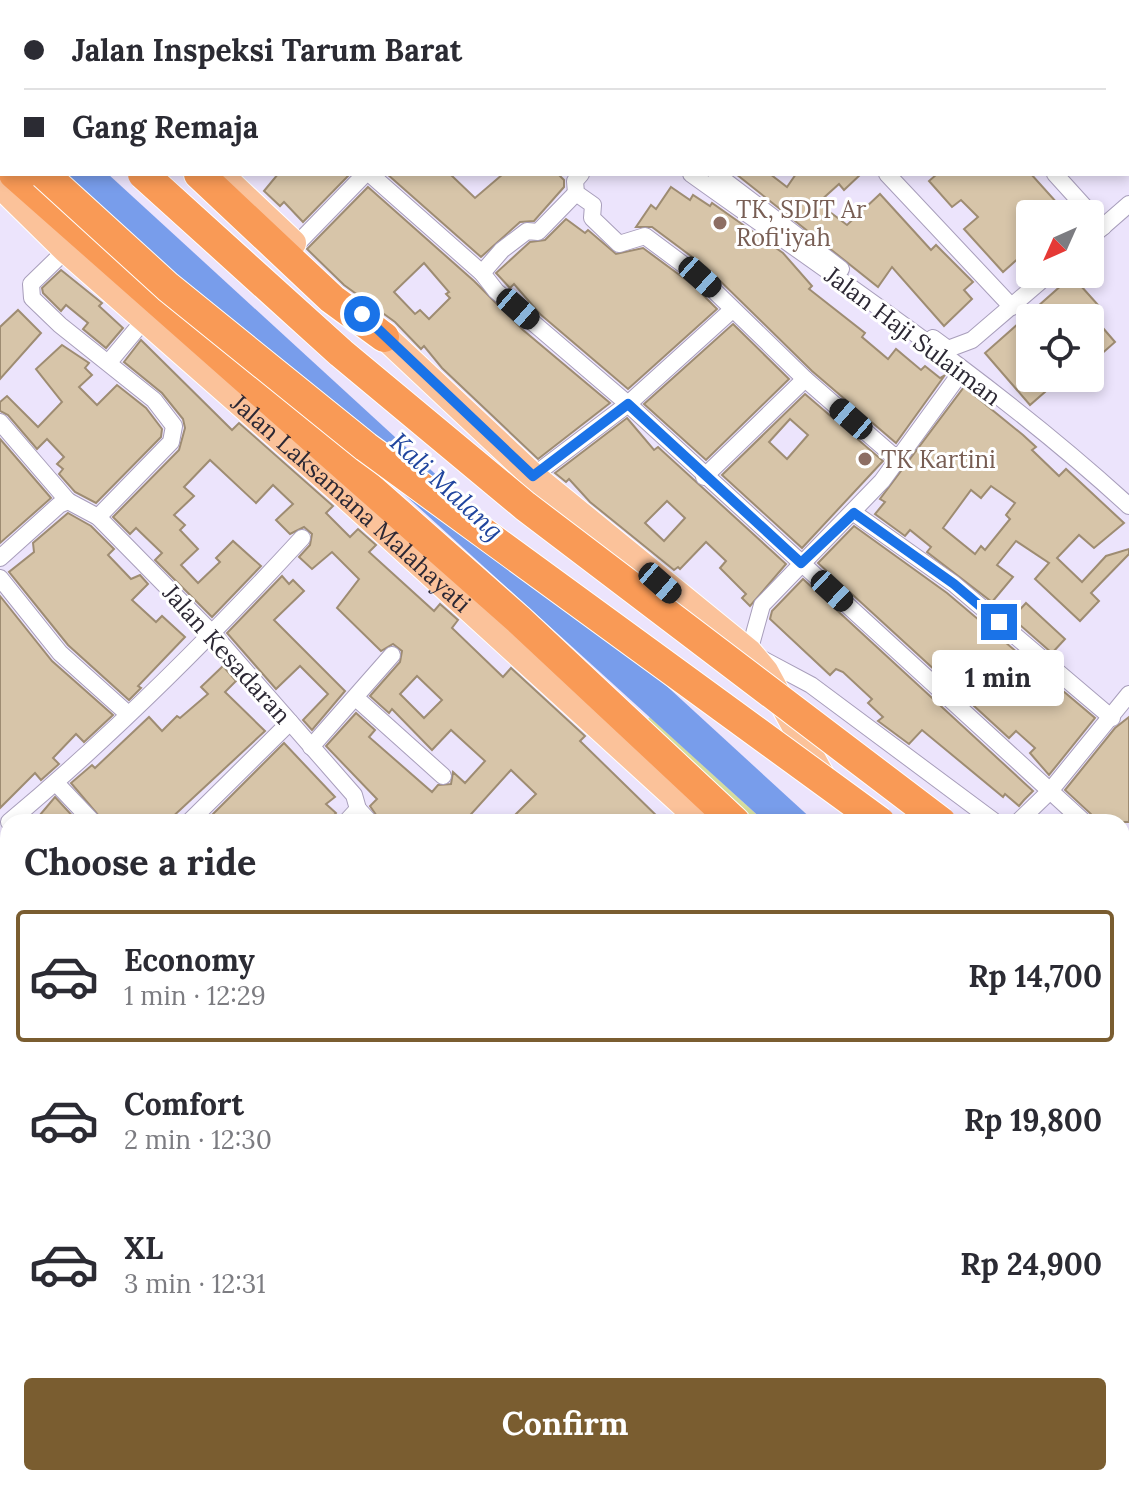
<!DOCTYPE html>
<html lang="en">
<head>
<meta charset="utf-8">
<style>
	:root { --surface:#fff; --page:#f2f2f3; --text:#2b2b33; --muted:#7c7c81; --line:#e1e1e2; --accent:#7a5d30 }
	body { margin:0; font-family:Lora,serif; background:var(--page); color:var(--text); height:100vh; display:flex; flex-direction:column; font-size:30px; white-space:nowrap }
	* { box-sizing:border-box; margin:0 }
	p { font-size:26px; color:var(--muted) }
	.icon { flex:none; width:44px; height:44px; fill:none; stroke:currentColor; stroke-width:2; stroke-linecap:round; stroke-linejoin:round }
	.map { position:relative; flex:1; overflow:hidden }
	.details { position:absolute; left:0px; top:814px; width:1130px; height:672px; display:flex; flex-direction:column; background:var(--surface); border-radius:24px 24px 0 0; box-shadow:0 4px 12px #0003 }
	.details>* { flex:none }
	.guide { position:absolute; left:0px; top:0px; width:1130px; height:176px; box-shadow:0 4px 12px #0003; display:grid; align-content:center; height:176px; padding:0 24px; background:var(--surface) }
	.needle { width:52px; rotate:225deg }
	.buttons { position:absolute; left:1016px; top:200px; display:grid; gap:16px }
	.buttons a { display:grid; place-items:center; width:88px; height:88px; border-radius:8px; background:var(--surface); box-shadow:0 4px 12px #0003; font-size:40px }
	.end { position:absolute; width:36px; height:36px; margin:-18px; border:10px solid #1a73e8; background:#fff; box-shadow:0 0 0 4px #fff }
	.from { border-radius:50% }
	.bubble { position:absolute; height:56px; border-radius:8px; background:var(--surface); box-shadow:0 4px 12px #0003; font-size:26px; font-weight:700; line-height:56px; text-align:center }
	.car { position:absolute; width:24px; height:48px; margin:-24px -12px; border-radius:10px; box-shadow:0 0 6px 2px #0007; background:linear-gradient(#222 24%,#8ab4d8 0 40%,#222 0 76%,#8ab4d8 0 86%,#222 0) }
	.guide b { display:flex; align-items:center; gap:28px; height:76px; font-size:30px }
	.guide b+b { border-top:2px solid var(--line) }
	.guide i { width:20px; height:20px; background:var(--text) }
	ul { padding:0; list-style:none }
	li { display:flex; align-items:center; gap:24px; height:132px; margin:0 16px 12px; padding:0 8px; border:4px solid transparent; border-radius:8px }
	li div { flex:1 }
	li b { display:block; font-size:30px }
	li em { font-style:normal; font-weight:700 }
	li.active { border-color:var(--accent) }
	li>.icon { width:72px; height:72px; stroke-width:1.5 }
	h2 { padding:0 24px; font-size:36px; line-height:96px }
	.action { display:flex; gap:16px; margin-top:auto; padding:16px 24px }
	.action a { flex:1; height:92px; border-radius:8px; background:var(--accent); color:#fff; font-size:32px; font-weight:700; line-height:92px; text-align:center }
	.map>svg:first-child { display:block }
	.green { fill:#d6dd9d }
	.water { fill:#789deb }
	.building { fill:#d7c5a9; stroke:#9e8c72; stroke-width:2; fill-rule:evenodd }
	.lines { fill:none; stroke-linecap:round; stroke-linejoin:round }
	.street-casing { stroke:#a89ebb; stroke-width:18 }
	.primary-casing { stroke:#fff; stroke-width:28 }
	.highway-casing { stroke:#fff; stroke-width:32 }
	.street { stroke:#fff; stroke-width:16 }
	.primary { stroke:#fbc29a; stroke-width:26 }
	.highway { stroke:#f99a56; stroke-width:30 }
	.highway-bridge-casing { stroke:#fff; stroke-width:32; stroke-linecap:butt }
	.highway-bridge { stroke:#f99a56; stroke-width:30 }
	.route { stroke:#1a73e8; stroke-width:10 }
	.education-dot { fill:#8d6e63; stroke:#fff; stroke-width:3 }
	.labels { text-anchor:middle; dominant-baseline:central; stroke-width:6; stroke-linejoin:round; paint-order:stroke }
	.education-label { font-size:24px; fill:#785e54; stroke:#fff; text-anchor:start }
	.street-label { font-size:24px; fill:#2c2834; stroke:#fff }
	.water-label { font-size:26px; font-style:italic; fill:#20459e; stroke:#fff }
</style>
</head>
<body>
<div class="map">
<svg width="1129" height="1486" viewBox="0 0 1129 1486">
	<rect width="100%" height="100%" fill="#ece4fc"/>
	<polygon class="green" points="650,717 765,822 736,822 636,731"/>
	<polygon class="water" points="57,174 108,174 815,822 765,822 177,288"/>
	<g class="building">
		<polygon points="278,174 350,174 303,222 284,202 280,206 264,191"/>
		<polygon points="387,174 450,174 475,198 503,174 558,174 564,180 564,187 534,221 520,222 481,257"/>
		<polygon points="736,174 770,174 787,187 796,174 861,174 844,190 839,184 818,203 847,225 880,194 931,250 936,245 973,282 964,290 972,299 944,326 892,267 878,287"/>
		<polygon points="937,174 1031,174 1067,214 1030,214 1030,248 1003,272 964,229 978,217 961,200 952,207 929,181"/>
		<path d="M 368,187 L 474,281 L 523,330 L 610,403 L 538,459 L 442,368 L 424,346 L 421,349 L 395,322 L 344,285 L 307,249 ZM 424,263 L 449,292 L 446,294 L 450,298 L 429,319 L 420,310 L 415,314 L 394,292 Z"/>
		<polygon points="671,187 690,200 693,195 710,206 712,203 783,253 812,286 809,289 865,333 862,337 888,359 896,349 921,370 925,366 940,378 945,375 896,443 812,371 707,268 652,227 636,227 651,205 656,209"/>
		<polygon points="566,219 585,233 588,230 616,254 643,248 693,285 717,309 628,389 540,314 514,284 510,288 496,273 530,242 545,240"/>
		<polygon points="61,270 102,303 99,306 123,328 106,348 83,329 88,323 66,305 61,311 43,293 42,288"/>
		<polygon points="1072,276 1098,305 1084,318 1030,318 1030,378 1061,378 1030,405 985,353"/>
		<polygon points="18,310 41,333 0,379 0,327"/>
		<polygon points="1090,313 1115,342 1090,364"/>
		<polygon points="733,324 789,379 706,460 644,404"/>
		<path d="M 141,340 L 232,430 L 239,423 L 333,506 L 326,513 L 350,537 L 358,529 L 376,545 L 369,552 L 434,611 L 440,604 L 458,620 L 452,628 L 503,677 L 511,668 L 585,736 L 580,741 L 663,822 L 508,822 L 536,794 L 511,770 L 464,822 L 381,822 L 370,806 L 377,799 L 326,746 L 356,713 L 375,730 L 369,737 L 432,792 L 438,785 L 451,784 L 453,772 L 465,783 L 485,761 L 451,730 L 432,750 L 392,709 L 389,713 L 370,696 L 400,662 L 402,651 L 393,644 L 381,651 L 337,608 L 359,579 L 332,552 L 312,569 L 299,557 L 310,545 L 312,534 L 304,527 L 290,534 L 276,520 L 293,504 L 273,485 L 256,503 L 210,460 L 184,487 L 194,496 L 174,515 L 185,525 L 180,530 L 198,549 L 181,565 L 198,583 L 220,562 L 216,558 L 233,541 L 261,566 L 212,617 L 155,560 L 162,553 L 136,528 L 130,534 L 113,517 L 179,450 L 185,428 L 183,419 L 162,393 L 124,362 ZM 417,676 L 442,700 L 424,718 L 400,694 Z"/>
		<polygon points="62,345 89,363 85,368 92,375 79,387 97,405 117,385 146,408 162,429 161,437 96,503 75,492 59,474 63,469 57,464 64,457 47,439 37,449 8,415 0,411 0,402 7,396 38,427 62,402 36,369"/>
		<path d="M 964,387 L 1023,435 L 1036,447 L 1032,450 L 1059,476 L 1066,469 L 1124,523 L 1094,548 L 1079,535 L 1057,558 L 1082,582 L 1106,556 L 1129,549 L 1129,554 L 1091,593 L 1099,601 L 1080,621 L 1035,579 L 1049,563 L 1016,541 L 997,565 L 1013,577 L 992,602 L 927,552 L 931,547 L 910,530 L 905,536 L 875,514 L 885,502 L 880,499 ZM 991,486 L 1015,503 L 1006,515 L 1010,519 L 985,550 L 981,546 L 975,554 L 943,528 L 971,490 L 981,498 Z"/>
		<path d="M 805,394 L 883,461 L 802,548 L 722,475 ZM 790,419 L 808,435 L 787,459 L 769,442 Z"/>
		<path d="M 627,418 L 654,450 L 658,447 L 786,564 L 750,606 L 742,598 L 746,594 L 720,568 L 726,561 L 706,542 L 680,569 L 678,567 L 674,570 L 590,502 L 569,479 L 566,482 L 555,473 ZM 667,501 L 685,518 L 664,541 L 645,523 Z"/>
		<polygon points="0,439 51,498 0,543"/>
		<polygon points="68,513 91,526 114,549 108,555 131,579 140,575 148,584 132,600 156,622 162,616 185,637 138,686 141,688 129,700 68,645 9,572 34,552 33,543"/>
		<polygon points="854,526 947,593 1095,718 1049,775 1030,753 1035,748 1016,731 1009,738 818,563"/>
		<polygon points="282,576 289,584 293,580 304,591 274,620 345,691 312,730 303,720 328,694 300,666 276,689 227,633"/>
		<polygon points="803,579 1033,791 1024,800 1019,806 1005,794 1003,797 922,730 909,744 878,721 883,717 868,703 872,699 843,672 836,669 830,675 770,619 772,611"/>
		<polygon points="0,596 52,661 113,715 84,742 76,734 53,758 59,764 41,780 35,773 0,808"/>
		<polygon points="1026,603 1065,639 1052,653 1012,618"/>
		<polygon points="223,666 236,681 225,692 265,731 167,822 104,822 71,783 92,765 95,768 149,717 162,731 177,716 180,718 208,694 201,687"/>
		<polygon points="1129,717 1129,822 1095,822 1091,814 1065,790 1115,728"/>
		<polygon points="284,743 335,797 326,804 336,813 328,822 205,822"/>
		<polygon points="55,797 78,822 34,822"/>
	</g>
	<g class="lines">
		<g class="street-casing">
			<g id="street">
				<polyline points="495,0 497,2"/>
				<polyline points="510,0 513,2"/>
				<polyline points="724,0 726,2"/>
				<polyline points="895,0 897,2"/>
				<polyline points="1087,0 1089,2"/>
				<polyline points="206,2 207,0"/>
				<polyline points="359,2 362,0"/>
				<polyline points="685,2 687,0"/>
				<polyline points="1128,45 1129,46"/>
				<polyline points="370,174 482,273 496,291 628,404 1084,822"/>
				<polyline points="581,174 575,181 576,193 593,205 592,218 619,244 645,236 700,277 805,379 898,460"/>
				<path d="M 691,174 C 839,280 995,383 1129,506"/>
				<polyline points="716,174 841,269"/>
				<polyline points="887,174 1012,307"/>
				<polyline points="1055,174 1103,227"/>
				<polyline points="1090,238 1129,204"/>
				<polyline points="295,246 365,174"/>
				<polyline points="66,250 31,284 32,298 60,325 154,400 174,426 171,442 98,517"/>
				<polyline points="482,273 502,250 527,231 538,232 576,193"/>
				<polyline points="933,338 948,349 972,340 1049,274"/>
				<polyline points="109,362 145,319"/>
				<polyline points="962,371 882,481 762,605 749,652 811,685 995,822"/>
				<polyline points="0,422 68,501"/>
				<polyline points="533,476 628,404 732,310"/>
				<polyline points="704,477 805,379"/>
				<polyline points="68,501 98,517 213,634 354,795 358,809"/>
				<polyline points="854,513 954,584 1112,718"/>
				<polyline points="0,558 59,505 68,501"/>
				<polyline points="0,578 60,653 128,714"/>
				<polyline points="356,698 443,776"/>
				<polyline points="311,747 392,655"/>
				<polyline points="56,783 93,822"/>
				<polyline points="358,809 370,822"/>
				<path d="M 9,822 C 113,735 210,638 302,538"/>
				<polyline points="189,822 290,722"/>
				<polyline points="346,822 358,809"/>
				<polyline points="1018,822 1050,791 1129,694"/>
				<polyline points="1122,858 1129,865"/>
				<polyline points="1122,923 1129,929"/>
				<polyline points="0,947 8,955"/>
				<polyline points="0,1129 8,1138"/>
				<polyline points="0,1160 8,1151"/>
				<polyline points="0,1307 8,1315"/>
				<polyline points="0,1379 8,1383"/>
				<polyline points="1122,1398 1129,1390"/>
				<polyline points="0,1412 8,1403"/>
				<polyline points="1122,1439 1129,1445"/>
				<polyline points="124,1478 127,1486"/>
				<polyline points="295,1478 306,1486"/>
				<polyline points="486,1478 498,1486"/>
				<polyline points="560,1478 562,1486"/>
				<polyline points="774,1478 782,1486"/>
				<polyline points="51,1486 58,1478 73,1486"/>
				<polyline points="338,1486 344,1478"/>
				<polyline points="668,1486 673,1478"/>
				<polyline points="889,1486 897,1478"/>
				<polyline points="1032,1486 1035,1478"/>
			</g>
		</g>
		<g class="primary-casing">
			<g id="primary">
				<polyline points="28,0 30,2"/>
				<polyline points="220,174 293,243"/>
				<path id="s1" d="M 0,185 L 66,250 L 338,489 L 703,822"/>
				<polyline points="370,323 533,476 749,652 765,671 825,782"/>
				<polyline points="1122,1049 1129,1055"/>
			</g>
		</g>
		<g class="highway-casing">
			<g id="highway">
				<polyline points="4,0 6,2"/>
				<polyline points="0,45 2,47"/>
				<polyline points="0,134 2,136"/>
				<polyline points="14,174 518,619 735,822"/>
				<polyline points="199,174 332,299 384,337"/>
				<polyline points="1122,961 1129,966"/>
				<polyline points="1122,1008 1129,1014"/>
				<polyline points="1122,1174 1129,1181"/>
			</g>
		</g>
		<use href="#street" class="street"/>
		<use href="#primary" class="primary"/>
		<use href="#highway" class="highway"/>
		<g class="highway-bridge-casing">
			<g id="highway-bridge">
				<polyline points="44,174 168,287 366,447 880,822"/>
				<polyline points="143,174 341,353 525,506 941,822"/>
			</g>
		</g>
		<use href="#highway-bridge" class="highway-bridge"/>
	</g>
	<g class="lines">
		<polyline class="route" points="362,314 533,476 628,404 801,563 854,513 954,584 999,622"/>
	</g>
	<g class="education-dot">
		<circle cx="720" cy="223" r="8"/>
		<circle cx="865" cy="459" r="8"/>
	</g>
	<g class="labels">
		<g class="education-label">
			<text x="736" y="209">TK, SDIT Ar<tspan x="736" dy="28">Rofi'iyah</tspan></text>
			<text x="881" y="459">TK Kartini</text>
		</g>
		<g class="street-label">
			<text transform="translate(913 336) rotate(37)">Jalan Haji Sulaiman</text>
			<text stroke="none"><textPath href="#s1" startOffset="474">Jalan Laksamana Malahayati</textPath></text>
			<text transform="translate(227 654) rotate(48)">Jalan Kesadaran</text>
		</g>
		<g class="water-label">
			<text transform="translate(447 486) rotate(43)">Kali Malang</text>
		</g>
	</g>
</svg>
<div class="buttons">
<a><svg class="needle" viewBox="-14 -14 28 28"><path d="M0-13l5 13h-10z" fill="#e53935"/><path d="M0 13l5-13h-10z" fill="#7c7c81"/></svg></a>
<a><svg class="icon" aria-label="locate" viewBox="0 0 24 24"><circle cx="12" cy="12" r="6"/><path d="M12 2v4M12 18v4M2 12h4M18 12h4"/></svg></a>
</div>
<i class="end from" style="left:362px;top:314px"></i>
<i class="end" style="left:999px;top:622px"></i>
<div class="bubble" style="left:932px;top:650px;width:132px">1 min</div>
<i class="car" style="left:700px;top:277px;rotate:132deg"></i>
<i class="car" style="left:518px;top:309px;rotate:131deg"></i>
<i class="car" style="left:851px;top:419px;rotate:311deg"></i>
<i class="car" style="left:660px;top:583px;rotate:131deg"></i>
<i class="car" style="left:832px;top:591px;rotate:133deg"></i>
<div class="guide">
<b><i class="from"></i>Jalan Inspeksi Tarum Barat</b>
<b><i></i>Gang Remaja</b>
</div>
<section class="details">
<h2>Choose a ride</h2>
<ul>
<li class="active"><svg class="icon" aria-label="car" viewBox="0 0 24 24"><path d="M5 17H2v-5l4-1 3-4h7l3 4 3 1v5h-3M9 17h6M6 11h13"/><circle cx="7" cy="17" r="2"/><circle cx="17" cy="17" r="2"/></svg><div><b>Economy</b><p>1 min · 12:29</p></div><em>Rp 14,700</em></li>
<li><svg class="icon" aria-label="car" viewBox="0 0 24 24"><path d="M5 17H2v-5l4-1 3-4h7l3 4 3 1v5h-3M9 17h6M6 11h13"/><circle cx="7" cy="17" r="2"/><circle cx="17" cy="17" r="2"/></svg><div><b>Comfort</b><p>2 min · 12:30</p></div><em>Rp 19,800</em></li>
<li><svg class="icon" aria-label="car" viewBox="0 0 24 24"><path d="M5 17H2v-5l4-1 3-4h7l3 4 3 1v5h-3M9 17h6M6 11h13"/><circle cx="7" cy="17" r="2"/><circle cx="17" cy="17" r="2"/></svg><div><b>XL</b><p>3 min · 12:31</p></div><em>Rp 24,900</em></li>
</ul>
<div class="action"><a>Confirm</a></div>
</section>
</div>
</body>
</html>
